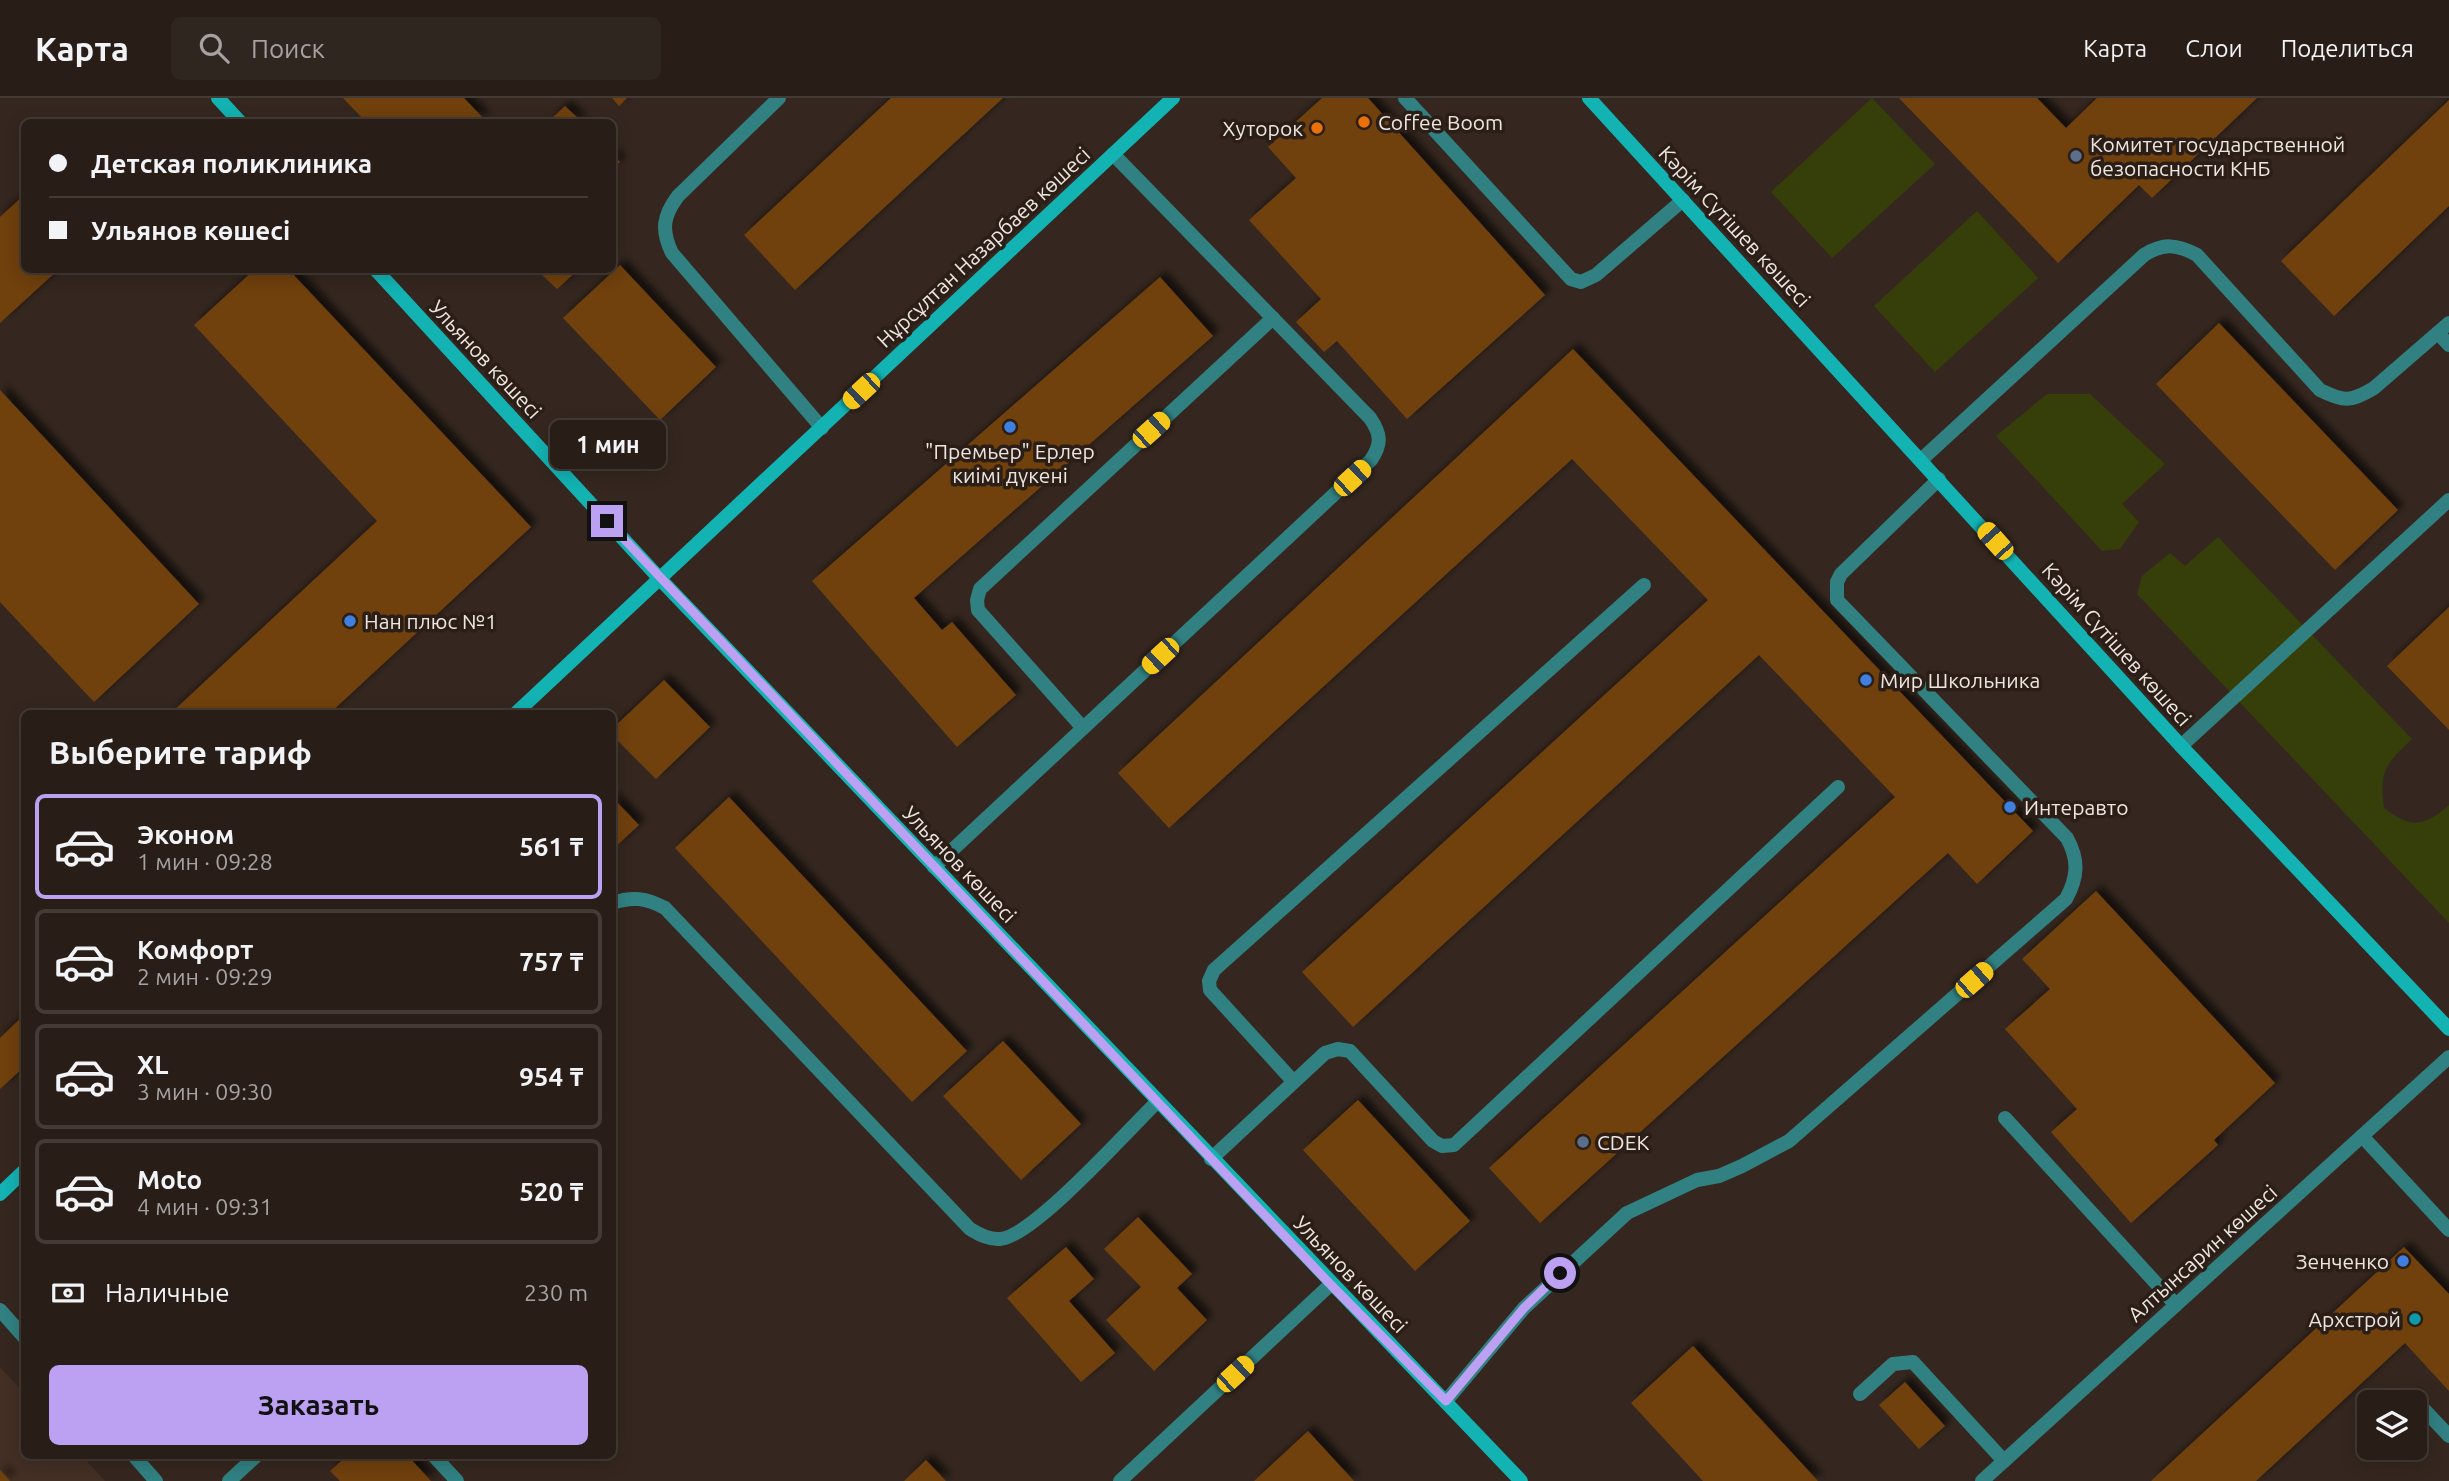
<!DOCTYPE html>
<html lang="ru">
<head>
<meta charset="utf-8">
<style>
	:root { --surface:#281d17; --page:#302620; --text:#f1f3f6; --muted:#a5a2a1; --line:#443b36; --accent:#bca0f2 }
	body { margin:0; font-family:Ubuntu,sans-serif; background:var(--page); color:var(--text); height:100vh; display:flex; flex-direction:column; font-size:26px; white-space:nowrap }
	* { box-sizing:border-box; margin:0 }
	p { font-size:23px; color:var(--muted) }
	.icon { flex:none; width:38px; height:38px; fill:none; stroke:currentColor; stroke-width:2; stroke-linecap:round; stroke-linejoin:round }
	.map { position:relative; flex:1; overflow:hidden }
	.details { position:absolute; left:21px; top:612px; width:595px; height:749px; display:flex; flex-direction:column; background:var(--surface); border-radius:10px; box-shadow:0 4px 18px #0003,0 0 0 2px var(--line) }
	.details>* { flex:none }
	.hud { position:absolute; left:21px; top:21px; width:595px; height:154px; border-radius:10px; box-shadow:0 4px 18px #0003,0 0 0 2px var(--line); display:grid; align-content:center; height:154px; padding:0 28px; background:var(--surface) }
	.controls { position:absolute; left:2357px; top:1292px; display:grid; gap:14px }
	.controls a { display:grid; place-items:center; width:70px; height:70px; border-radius:10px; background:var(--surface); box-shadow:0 4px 18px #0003,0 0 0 2px var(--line); font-size:35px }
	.end { position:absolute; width:32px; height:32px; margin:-16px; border:9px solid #bca0f2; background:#111; box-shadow:0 0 0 4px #111 }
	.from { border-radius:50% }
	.bubble { position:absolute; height:49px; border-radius:10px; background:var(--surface); box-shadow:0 4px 18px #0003,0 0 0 2px var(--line); font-size:23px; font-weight:700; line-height:49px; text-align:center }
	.car { position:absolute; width:21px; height:42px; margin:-21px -10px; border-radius:9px; box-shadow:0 0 5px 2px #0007; background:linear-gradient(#f5c518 24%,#345 0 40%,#f5c518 0 76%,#345 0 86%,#f5c518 0) }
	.hud b { display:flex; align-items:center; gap:24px; height:66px; font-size:26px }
	.hud b+b { border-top:2px solid var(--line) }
	.hud i { width:18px; height:18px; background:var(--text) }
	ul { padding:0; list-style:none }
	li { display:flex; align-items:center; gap:21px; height:105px; margin:0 14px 10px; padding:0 14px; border:4px solid var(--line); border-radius:10px }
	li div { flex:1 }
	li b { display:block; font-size:26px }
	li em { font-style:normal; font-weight:700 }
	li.active { border-color:var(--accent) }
	li>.icon { width:63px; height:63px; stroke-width:1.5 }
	h2 { padding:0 28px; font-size:32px; line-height:84px }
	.pay { display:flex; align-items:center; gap:18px; height:77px; padding:0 28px; font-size:26px }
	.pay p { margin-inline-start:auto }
	.primary-button { display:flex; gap:14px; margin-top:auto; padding:14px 28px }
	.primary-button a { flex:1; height:80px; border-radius:10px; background:var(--accent); color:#111; font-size:28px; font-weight:700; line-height:80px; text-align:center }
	header { display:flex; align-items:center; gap:42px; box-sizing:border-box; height:98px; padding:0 35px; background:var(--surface); border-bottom:2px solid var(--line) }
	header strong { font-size:33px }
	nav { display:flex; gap:38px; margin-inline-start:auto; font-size:24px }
	.search { width:490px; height:63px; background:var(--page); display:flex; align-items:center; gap:18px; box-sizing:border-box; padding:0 24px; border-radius:10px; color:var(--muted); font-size:26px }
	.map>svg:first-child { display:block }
	.built { fill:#432f24 }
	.green { fill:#363f09 }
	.building { fill:#704111; filter:url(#shadow) }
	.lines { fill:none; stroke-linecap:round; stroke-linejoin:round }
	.lane { stroke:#318182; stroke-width:14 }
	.street { stroke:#318182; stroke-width:14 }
	.secondary { stroke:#13b2b3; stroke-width:14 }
	.route { stroke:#bca0f2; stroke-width:9 }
	.food-dot { fill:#e8710a; stroke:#2b1e16; stroke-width:2.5 }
	.service-dot { fill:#5c6f8a; stroke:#2b1e16; stroke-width:2.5 }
	.shop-dot { fill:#3f7fe0; stroke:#2b1e16; stroke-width:2.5 }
	.culture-dot { fill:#0f9aa8; stroke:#2b1e16; stroke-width:2.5 }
	.labels { text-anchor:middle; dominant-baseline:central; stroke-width:7; stroke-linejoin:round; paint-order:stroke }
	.poi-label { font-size:21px; fill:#eee5e0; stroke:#2b1e16; text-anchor:start }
	.street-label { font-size:21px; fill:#eee5e0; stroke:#2b1e16 }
</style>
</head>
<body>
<header>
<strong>Карта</strong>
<div class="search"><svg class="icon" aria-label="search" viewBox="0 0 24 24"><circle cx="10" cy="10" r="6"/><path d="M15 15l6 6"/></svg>Поиск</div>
<nav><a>Карта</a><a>Слои</a><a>Поделиться</a></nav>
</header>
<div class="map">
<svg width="2449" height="1383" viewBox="0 0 2449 1383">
	<defs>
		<filter id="shadow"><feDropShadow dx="6" dy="-6" stdDeviation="3.5" flood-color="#0009"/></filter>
	</defs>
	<rect width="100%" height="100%" fill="#35271f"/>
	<polygon class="built" points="0,1269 24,1295 24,1358 82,1358 105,1383 0,1383"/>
	<g class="green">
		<polygon points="1872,0 1935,66 1832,160 1771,94"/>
		<polygon points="1977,113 2038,180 1935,274 1874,208"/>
		<polygon points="2047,296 2090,296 2165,366 2122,406 2139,424 2120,451 2102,453 1996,338"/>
		<path d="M 2218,439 L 2412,641 C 2386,666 2379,672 2384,710 C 2410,730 2423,730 2449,707 L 2449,825 L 2137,496 L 2142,478 L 2170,455 L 2185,468 Z"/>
	</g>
	<g class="building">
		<polygon points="343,0 464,0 485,22 366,24"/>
		<polygon points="612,0 627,0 619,8"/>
		<polygon points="891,0 1003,0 795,192 744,137"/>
		<polygon points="1322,0 1368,0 1545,197 1407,321 1337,243 1324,254 1296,224 1321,201 1249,122 1296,80 1268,49"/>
		<polygon points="1899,0 2037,0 2066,30 2097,0 2257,0 2152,100 2139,87 2058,165"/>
		<polygon points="2449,2 2449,108 2334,218 2281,163"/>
		<polygon points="565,8 582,24 548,24"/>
		<polygon points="612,56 620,64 612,71"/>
		<polygon points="24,97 24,172 58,172 0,225 0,119"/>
		<polygon points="620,167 716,269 660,322 563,220"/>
		<polygon points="254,172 289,172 531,429 329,616 170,616 377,423 194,227"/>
		<polygon points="537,172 578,172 557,191"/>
		<polygon points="1160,179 1213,238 914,500 942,532 952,524 1016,597 957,649 812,483"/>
		<polygon points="2219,225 2398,412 2335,472 2156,286"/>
		<polygon points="1573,251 2033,733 1977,786 1948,755 1540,1125 1489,1070 1895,699 1759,557 1353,929 1302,874 1708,502 1572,361 1169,730 1118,675"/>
		<polygon points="0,292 199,506 94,604 0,504"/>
		<polygon points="2449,509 2449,632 2387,568"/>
		<polygon points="664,582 710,629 656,681 612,637 612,631"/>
		<polygon points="612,699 639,727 612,752"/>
		<polygon points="729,699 967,953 912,1004 675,750"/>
		<polygon points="2096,793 2275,985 2214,1042 2218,1047 2131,1125 2051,1034 2077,1011 2005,931 2050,891 2022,861"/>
		<polygon points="24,917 24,969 0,991 0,940"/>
		<polygon points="1003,943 1081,1026 1021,1082 943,998"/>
		<polygon points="1358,1002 1470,1123 1415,1173 1303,1052"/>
		<polygon points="1138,1119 1192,1176 1177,1190 1207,1222 1154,1273 1106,1222 1141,1189 1104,1151"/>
		<polygon points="1066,1149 1094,1181 1069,1203 1115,1255 1081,1284 1007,1200"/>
		<polygon points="2404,1149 2449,1196 2449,1293 2405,1245 2256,1383 2151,1383"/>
		<polygon points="1693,1248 1818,1383 1703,1383 1631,1305"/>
		<polygon points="1905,1284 1945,1328 1919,1351 1879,1307"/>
		<polygon points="1308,1333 1354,1383 1254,1383"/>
		<polygon points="347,1358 408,1358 431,1383 340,1383 330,1373"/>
		<polygon points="926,1362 946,1383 904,1383"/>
		<polygon points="0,1372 10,1383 0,1383"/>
	</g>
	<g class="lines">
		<g class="lane">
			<path d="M 779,0 L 678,98 C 663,118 661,132 672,155 L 822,330"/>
			<polyline points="1405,0 1571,181 1581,184 1596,177 1683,102"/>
			<polyline points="2438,235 2449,247"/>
			<path d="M 1921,362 L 2144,157 C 2163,145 2177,146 2197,157 L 2320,292 C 2344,304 2351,304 2374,290 L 2449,225"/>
			<polyline points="1083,630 978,512 977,502 980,491 1273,220"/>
			<polyline points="2181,648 2449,402"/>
			<path d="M 934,769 L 1371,362 C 1382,346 1381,336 1370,320 L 1113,56"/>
			<path d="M 612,805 C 633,798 646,800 665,810 L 970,1131 C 979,1136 989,1142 1000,1141 C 1033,1139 1129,1031 1157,1004"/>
			<polyline points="1293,983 1210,892 1209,883 1214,872 1644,487"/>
			<polyline points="2005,1020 2176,1207"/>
			<polyline points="2362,1038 2449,1132"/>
			<polyline points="1211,1061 1325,955 1338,951 1350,953 1433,1043 1442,1048 1454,1047 1838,689"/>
			<polyline points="1860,1296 1893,1266 1913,1264 2004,1363"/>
			<path d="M 1446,1303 L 1524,1210 L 1627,1115 L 1697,1082 L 1719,1078 L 1742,1068 L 1789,1043 L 2066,801 C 2078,779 2079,762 2067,740 L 1837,502 L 1837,484 L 1841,476 L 1939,381"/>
			<polyline points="2416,1303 2449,1338"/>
			<polyline points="434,1358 457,1383"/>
			<polyline points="229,1383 256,1358"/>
			<polyline points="1120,1383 1330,1187"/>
		</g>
		<g class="street">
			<polyline points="0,1212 24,1239"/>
			<polyline points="134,1358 156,1383"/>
			<polyline points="1982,1383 2449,959"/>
		</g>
		<g class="secondary">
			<polyline points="218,0 240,24"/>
			<polyline points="1589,0 2181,648 2449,931"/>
			<polyline points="376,172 660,481 1521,1383"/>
			<polyline points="515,616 1173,0"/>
			<polyline points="0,1096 24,1073"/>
		</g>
	</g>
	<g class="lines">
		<polyline class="route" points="607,423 1331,1187 1446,1303 1524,1210 1560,1175"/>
	</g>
	<g class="food-dot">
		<circle cx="1364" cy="24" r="7"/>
		<circle cx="1317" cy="30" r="7"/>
	</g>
	<g class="service-dot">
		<circle cx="2076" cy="58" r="7"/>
		<circle cx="1583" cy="1044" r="7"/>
	</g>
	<g class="shop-dot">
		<circle cx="1010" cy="329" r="7"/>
		<circle cx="350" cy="523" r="7"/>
		<circle cx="1866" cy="582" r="7"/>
		<circle cx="2010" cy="709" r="7"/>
		<circle cx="2403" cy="1163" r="7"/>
	</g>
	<circle class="culture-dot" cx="2415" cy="1221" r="7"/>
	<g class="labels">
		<g class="poi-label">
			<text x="1378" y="24">Coffee Boom</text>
			<text x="1303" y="30" text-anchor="end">Хуторок</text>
			<text x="2090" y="46">Комитет государственной<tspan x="2090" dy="24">безопасности КНБ</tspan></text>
			<text x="1010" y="353" text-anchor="middle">"Премьер" Ерлер<tspan x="1010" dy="24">киімі дүкені</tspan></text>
			<text x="364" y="523">Нан плюс №1</text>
			<text x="1880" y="582">Мир Школьника</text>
			<text x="2024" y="709">Интеравто</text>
			<text x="1597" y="1044">CDEK</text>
			<text x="2389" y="1163" text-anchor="end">Зенченко</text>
			<text x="2401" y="1221" text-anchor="end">Архстрой</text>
		</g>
		<g class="street-label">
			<text transform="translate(1735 128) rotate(47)">Кәрім Сүтішев көшесі</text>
			<text transform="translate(983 149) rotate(-43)">Нұрсұлтан Назарбаев көшесі</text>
			<text transform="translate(486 261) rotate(47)">Ульянов көшесі</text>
			<text transform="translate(2117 546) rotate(48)">Кәрім Сүтішев көшесі</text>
			<text transform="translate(960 766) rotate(46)">Ульянов көшесі</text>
			<text transform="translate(2202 1155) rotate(-42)">Алтынсарин көшесі</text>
			<text transform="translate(1351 1176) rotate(46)">Ульянов көшесі</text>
		</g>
	</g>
</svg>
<div class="controls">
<a><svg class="icon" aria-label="layers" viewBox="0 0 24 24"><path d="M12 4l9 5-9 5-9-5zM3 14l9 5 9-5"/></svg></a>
</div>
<i class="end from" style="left:1560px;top:1175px"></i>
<i class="end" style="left:607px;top:423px"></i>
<div class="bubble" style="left:550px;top:322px;width:116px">1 мин</div>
<i class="car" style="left:861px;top:293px;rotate:227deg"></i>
<i class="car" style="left:1151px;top:332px;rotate:48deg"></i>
<i class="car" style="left:1352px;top:380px;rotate:47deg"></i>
<i class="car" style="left:1995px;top:443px;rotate:318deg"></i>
<i class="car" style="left:1160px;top:558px;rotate:227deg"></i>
<i class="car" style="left:1974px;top:882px;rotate:49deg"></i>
<i class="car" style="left:1235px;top:1276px;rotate:47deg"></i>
<div class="hud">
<b><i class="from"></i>Детская поликлиника</b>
<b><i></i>Ульянов көшесі</b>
</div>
<section class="details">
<h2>Выберите тариф</h2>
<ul>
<li class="active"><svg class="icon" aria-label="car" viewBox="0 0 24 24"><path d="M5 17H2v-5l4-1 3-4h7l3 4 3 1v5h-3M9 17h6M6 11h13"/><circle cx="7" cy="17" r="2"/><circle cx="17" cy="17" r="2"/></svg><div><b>Эконом</b><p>1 мин · 09:28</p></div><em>561 ₸</em></li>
<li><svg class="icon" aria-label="car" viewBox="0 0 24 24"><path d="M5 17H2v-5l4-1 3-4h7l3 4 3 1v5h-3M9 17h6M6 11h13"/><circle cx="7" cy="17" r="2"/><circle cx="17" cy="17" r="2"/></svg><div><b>Комфорт</b><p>2 мин · 09:29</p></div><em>757 ₸</em></li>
<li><svg class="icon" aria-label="car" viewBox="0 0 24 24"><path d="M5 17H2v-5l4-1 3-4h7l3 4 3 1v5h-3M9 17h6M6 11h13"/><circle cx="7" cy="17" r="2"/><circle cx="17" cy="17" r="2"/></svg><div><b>XL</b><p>3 мин · 09:30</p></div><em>954 ₸</em></li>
<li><svg class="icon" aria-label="car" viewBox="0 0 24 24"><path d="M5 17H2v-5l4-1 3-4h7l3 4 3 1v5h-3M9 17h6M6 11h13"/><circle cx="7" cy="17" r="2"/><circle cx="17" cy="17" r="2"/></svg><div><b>Moto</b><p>4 мин · 09:31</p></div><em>520 ₸</em></li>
</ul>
<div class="pay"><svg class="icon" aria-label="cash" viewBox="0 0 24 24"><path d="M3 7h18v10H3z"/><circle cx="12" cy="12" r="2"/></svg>Наличные<p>230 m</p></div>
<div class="primary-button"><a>Заказать</a></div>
</section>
</div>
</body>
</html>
